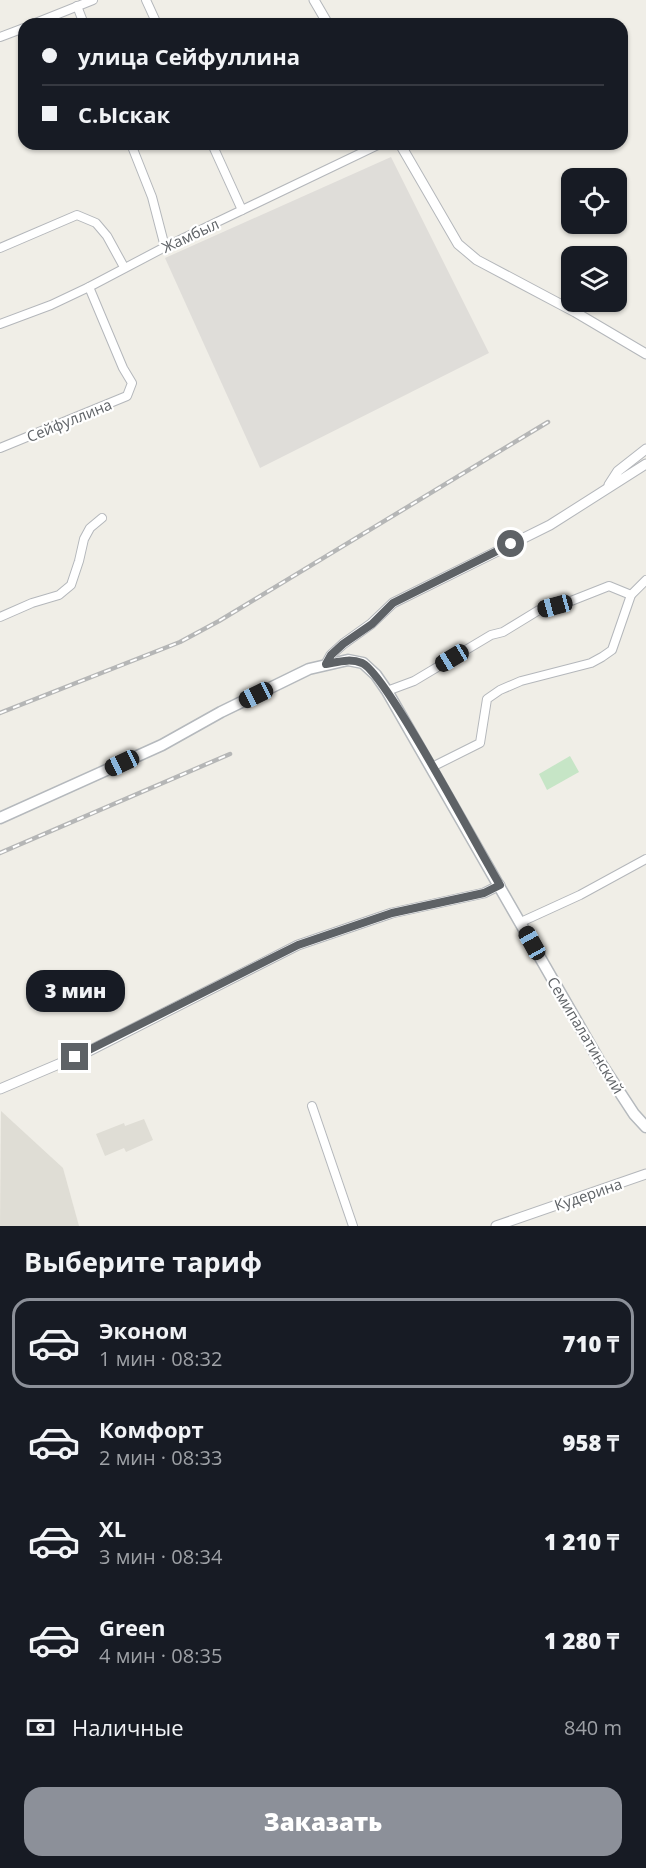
<!DOCTYPE html>
<html lang="ru">
<head>
<meta charset="utf-8">
<style>
	:root { --surface:#171b24; --page:#20242c; --text:#f1f3f6; --muted:#9ea1a6; --line:#363941; --accent:#8c9099 }
	body { margin:0; font-family:"Open Sans",sans-serif; background:var(--page); color:var(--text); height:100vh; display:flex; flex-direction:column; font-size:22px; white-space:nowrap }
	* { box-sizing:border-box; margin:0 }
	p { font-size:20px; color:var(--muted) }
	.icon { flex:none; width:33px; height:33px; fill:none; stroke:currentColor; stroke-width:2; stroke-linecap:round; stroke-linejoin:round }
	.map { position:relative; height:1226px; overflow:hidden }
	.drawer { display:flex; flex-direction:column; background:var(--surface); flex:1 }
	.drawer>* { flex:none }
	.guide { position:absolute; left:18px; top:18px; width:610px; height:132px; border-radius:18px; box-shadow:0 2px 4px #0004; display:grid; align-content:center; height:132px; padding:0 24px; background:var(--surface) }
	.tools { position:absolute; left:561px; top:168px; display:grid; gap:12px }
	.tools a { display:grid; place-items:center; width:66px; height:66px; border-radius:12px; background:var(--surface); box-shadow:0 2px 4px #0004; font-size:30px }
	.end { position:absolute; width:27px; height:27px; margin:-14px; border:8px solid #5e6266; background:#fff; box-shadow:0 0 0 3px #fff }
	.from { border-radius:50% }
	.bubble { position:absolute; height:42px; border-radius:18px; background:var(--surface); box-shadow:0 2px 4px #0004; font-size:20px; font-weight:800; line-height:42px; text-align:center }
	.car { position:absolute; width:18px; height:36px; margin:-18px -9px; border-radius:8px; box-shadow:0 0 4px 2px #0007; background:linear-gradient(#222 24%,#8ab4d8 0 40%,#222 0 76%,#8ab4d8 0 86%,#222 0) }
	.guide b { display:flex; align-items:center; gap:21px; height:57px; font-size:22px }
	.guide b+b { border-top:2px solid var(--line) }
	.guide i { width:15px; height:15px; background:var(--text) }
	ul { padding:0; list-style:none }
	li { display:flex; align-items:center; gap:18px; height:90px; margin:0 12px 9px; padding:0 12px; border:3px solid transparent; border-radius:18px }
	li div { flex:1 }
	li b { display:block; font-size:22px }
	li em { font-style:normal; font-weight:800 }
	li.on { border-color:var(--accent) }
	li>.icon { width:54px; height:54px; stroke-width:1.5 }
	h2 { padding:0 24px; font-size:27px; line-height:72px }
	.pay { display:flex; align-items:center; gap:15px; height:66px; padding:0 24px; font-size:22px }
	.pay p { margin-inline-start:auto }
	.action { display:flex; gap:12px; margin-top:auto; padding:12px 24px }
	.action a { flex:1; height:69px; border-radius:18px; background:var(--accent); color:#fff; font-size:24px; font-weight:800; line-height:69px; text-align:center }
	.map>svg:first-child { display:block }
	.industrial { fill:#dfddd9 }
	.education { fill:#dfddd5 }
	.pitch { fill:#c6e5c6 }
	.lines { fill:none; stroke-linecap:round; stroke-linejoin:round }
	.minor-casing { stroke:#b4b7bb; stroke-width:10 }
	.tertiary-casing { stroke:#b4b7bb; stroke-width:11 }
	.secondary-casing { stroke:#b5b9bd; stroke-width:13 }
	.minor { stroke:#fff; stroke-width:8 }
	.tertiary { stroke:#fff; stroke-width:9 }
	.secondary { stroke:#fff; stroke-width:10 }
	.rail-casing { stroke:#b5b6b6; stroke-width:4.5 }
	.rail { stroke:#fff; stroke-width:2; stroke-dasharray:7; stroke-linecap:butt }
	.route { stroke:#5e6266; stroke-width:8 }
	.labels { text-anchor:middle; dominant-baseline:central; stroke-width:4.5; stroke-linejoin:round; paint-order:stroke }
	.street-label { font-size:15px; fill:#5e6266; stroke:#fff }
</style>
</head>
<body>
<div class="map">
<svg width="646" height="1226" viewBox="0 0 646 1226">
	<rect width="100%" height="100%" fill="#f0eee7"/>
	<polygon class="industrial" points="391,157 489,353 260,468 165,258"/>
	<g class="education">
		<polygon points="1,1111 63,1168 79,1226 0,1226"/>
		<polygon points="144,1119 153,1140 126,1152 124,1148 105,1156 96,1134 124,1123 125,1126"/>
	</g>
	<polygon class="pitch" points="570,756 579,772 547,790 539,774"/>
	<g class="lines">
		<g class="minor-casing">
			<g id="minor">
				<polyline points="146,0 157,24"/>
				<polyline points="77,6 84,24"/>
				<polyline points="33,24 93,0"/>
				<polyline points="0,37 24,28"/>
				<polyline points="131,144 152,197 165,247"/>
				<polyline points="212,144 242,210"/>
				<polyline points="0,248 77,215 96,223 107,236 124,267"/>
				<polyline points="0,324 51,305 89,287 165,247 380,144"/>
				<polyline points="0,448 127,396 132,383 123,368 89,287"/>
				<polyline points="0,617 32,603 59,595 71,585 79,561 84,539 90,528 102,518"/>
				<polyline points="387,691 414,681 491,635 503,632 539,610 571,601 609,586 631,595"/>
				<polyline points="432,767 480,743 487,699 500,690 521,681 591,663 602,657 612,650 631,595 646,580"/>
				<polyline points="521,922 580,895 646,859"/>
				<polyline points="312,1106 353,1226"/>
			</g>
		</g>
		<g class="tertiary-casing">
			<g id="tertiary">
				<polyline points="314,0 328,24"/>
				<polyline points="400,144 458,244 477,260 575,312 646,354"/>
				<polyline points="609,485 618,471 646,449"/>
				<polyline points="326,664 331,655 343,644 371,624 393,603 550,525 646,464"/>
				<polyline points="0,1089 87,1052 298,945 392,913 484,893 500,885"/>
				<polyline points="496,1226 646,1174"/>
			</g>
		</g>
		<g class="secondary-casing">
			<polyline id="secondary" points="0,818 162,745 221,712 309,669 348,660 363,663 376,675 387,691 600,1062 634,1114 646,1127"/>
		</g>
		<use href="#minor" class="minor"/>
		<use href="#tertiary" class="tertiary"/>
		<use href="#secondary" class="secondary"/>
		<g class="rail-casing">
			<g id="rail">
				<polyline points="0,713 180,642 219,621 548,422"/>
				<polyline points="0,853 230,754"/>
			</g>
		</g>
		<use href="#rail" class="rail"/>
	</g>
	<g class="lines">
		<path class="route" d="M 75,1057 L 298,945 L 392,913 L 484,893 L 500,885 C 479,851 386,673 362,663 C 350,658 338,662 326,664 L 331,655 L 343,644 L 372,624 L 393,603 L 511,544"/>
	</g>
	<g class="labels">
		<g class="street-label">
			<text transform="translate(190 235) rotate(-25)">Жамбыл</text>
			<text transform="translate(69 420) rotate(-22)">Сейфуллина</text>
			<text transform="translate(586 1035) rotate(59)">Семипалатинский</text>
			<text transform="translate(588 1194) rotate(-19)">Кудерина</text>
		</g>
	</g>
</svg>
<div class="tools">
<a><svg class="icon" aria-label="locate" viewBox="0 0 24 24"><circle cx="12" cy="12" r="6"/><path d="M12 2v4M12 18v4M2 12h4M18 12h4"/></svg></a>
<a><svg class="icon" aria-label="layers" viewBox="0 0 24 24"><path d="M12 4l9 5-9 5-9-5zM3 14l9 5 9-5"/></svg></a>
</div>
<i class="end from" style="left:511px;top:544px"></i>
<i class="end" style="left:75px;top:1057px"></i>
<div class="bubble" style="left:26px;top:970px;width:99px">3 мин</div>
<i class="car" style="left:555px;top:606px;rotate:255deg"></i>
<i class="car" style="left:452px;top:658px;rotate:239deg"></i>
<i class="car" style="left:256px;top:695px;rotate:244deg"></i>
<i class="car" style="left:122px;top:763px;rotate:245deg"></i>
<i class="car" style="left:532px;top:943px;rotate:331deg"></i>
<div class="guide">
<b><i class="from"></i>улица Сейфуллина</b>
<b><i></i>С.Ыскак</b>
</div>
</div>
<section class="drawer">
<h2>Выберите тариф</h2>
<ul>
<li class="on"><svg class="icon" aria-label="car" viewBox="0 0 24 24"><path d="M5 17H2v-5l4-1 3-4h7l3 4 3 1v5h-3M9 17h6M6 11h13"/><circle cx="7" cy="17" r="2"/><circle cx="17" cy="17" r="2"/></svg><div><b>Эконом</b><p>1 мин · 08:32</p></div><em>710 ₸</em></li>
<li><svg class="icon" aria-label="car" viewBox="0 0 24 24"><path d="M5 17H2v-5l4-1 3-4h7l3 4 3 1v5h-3M9 17h6M6 11h13"/><circle cx="7" cy="17" r="2"/><circle cx="17" cy="17" r="2"/></svg><div><b>Комфорт</b><p>2 мин · 08:33</p></div><em>958 ₸</em></li>
<li><svg class="icon" aria-label="car" viewBox="0 0 24 24"><path d="M5 17H2v-5l4-1 3-4h7l3 4 3 1v5h-3M9 17h6M6 11h13"/><circle cx="7" cy="17" r="2"/><circle cx="17" cy="17" r="2"/></svg><div><b>XL</b><p>3 мин · 08:34</p></div><em>1 210 ₸</em></li>
<li><svg class="icon" aria-label="car" viewBox="0 0 24 24"><path d="M5 17H2v-5l4-1 3-4h7l3 4 3 1v5h-3M9 17h6M6 11h13"/><circle cx="7" cy="17" r="2"/><circle cx="17" cy="17" r="2"/></svg><div><b>Green</b><p>4 мин · 08:35</p></div><em>1 280 ₸</em></li>
</ul>
<div class="pay"><svg class="icon" aria-label="cash" viewBox="0 0 24 24"><path d="M3 7h18v10H3z"/><circle cx="12" cy="12" r="2"/></svg>Наличные<p>840 m</p></div>
<div class="action"><a>Заказать</a></div>
</section>
</body>
</html>
